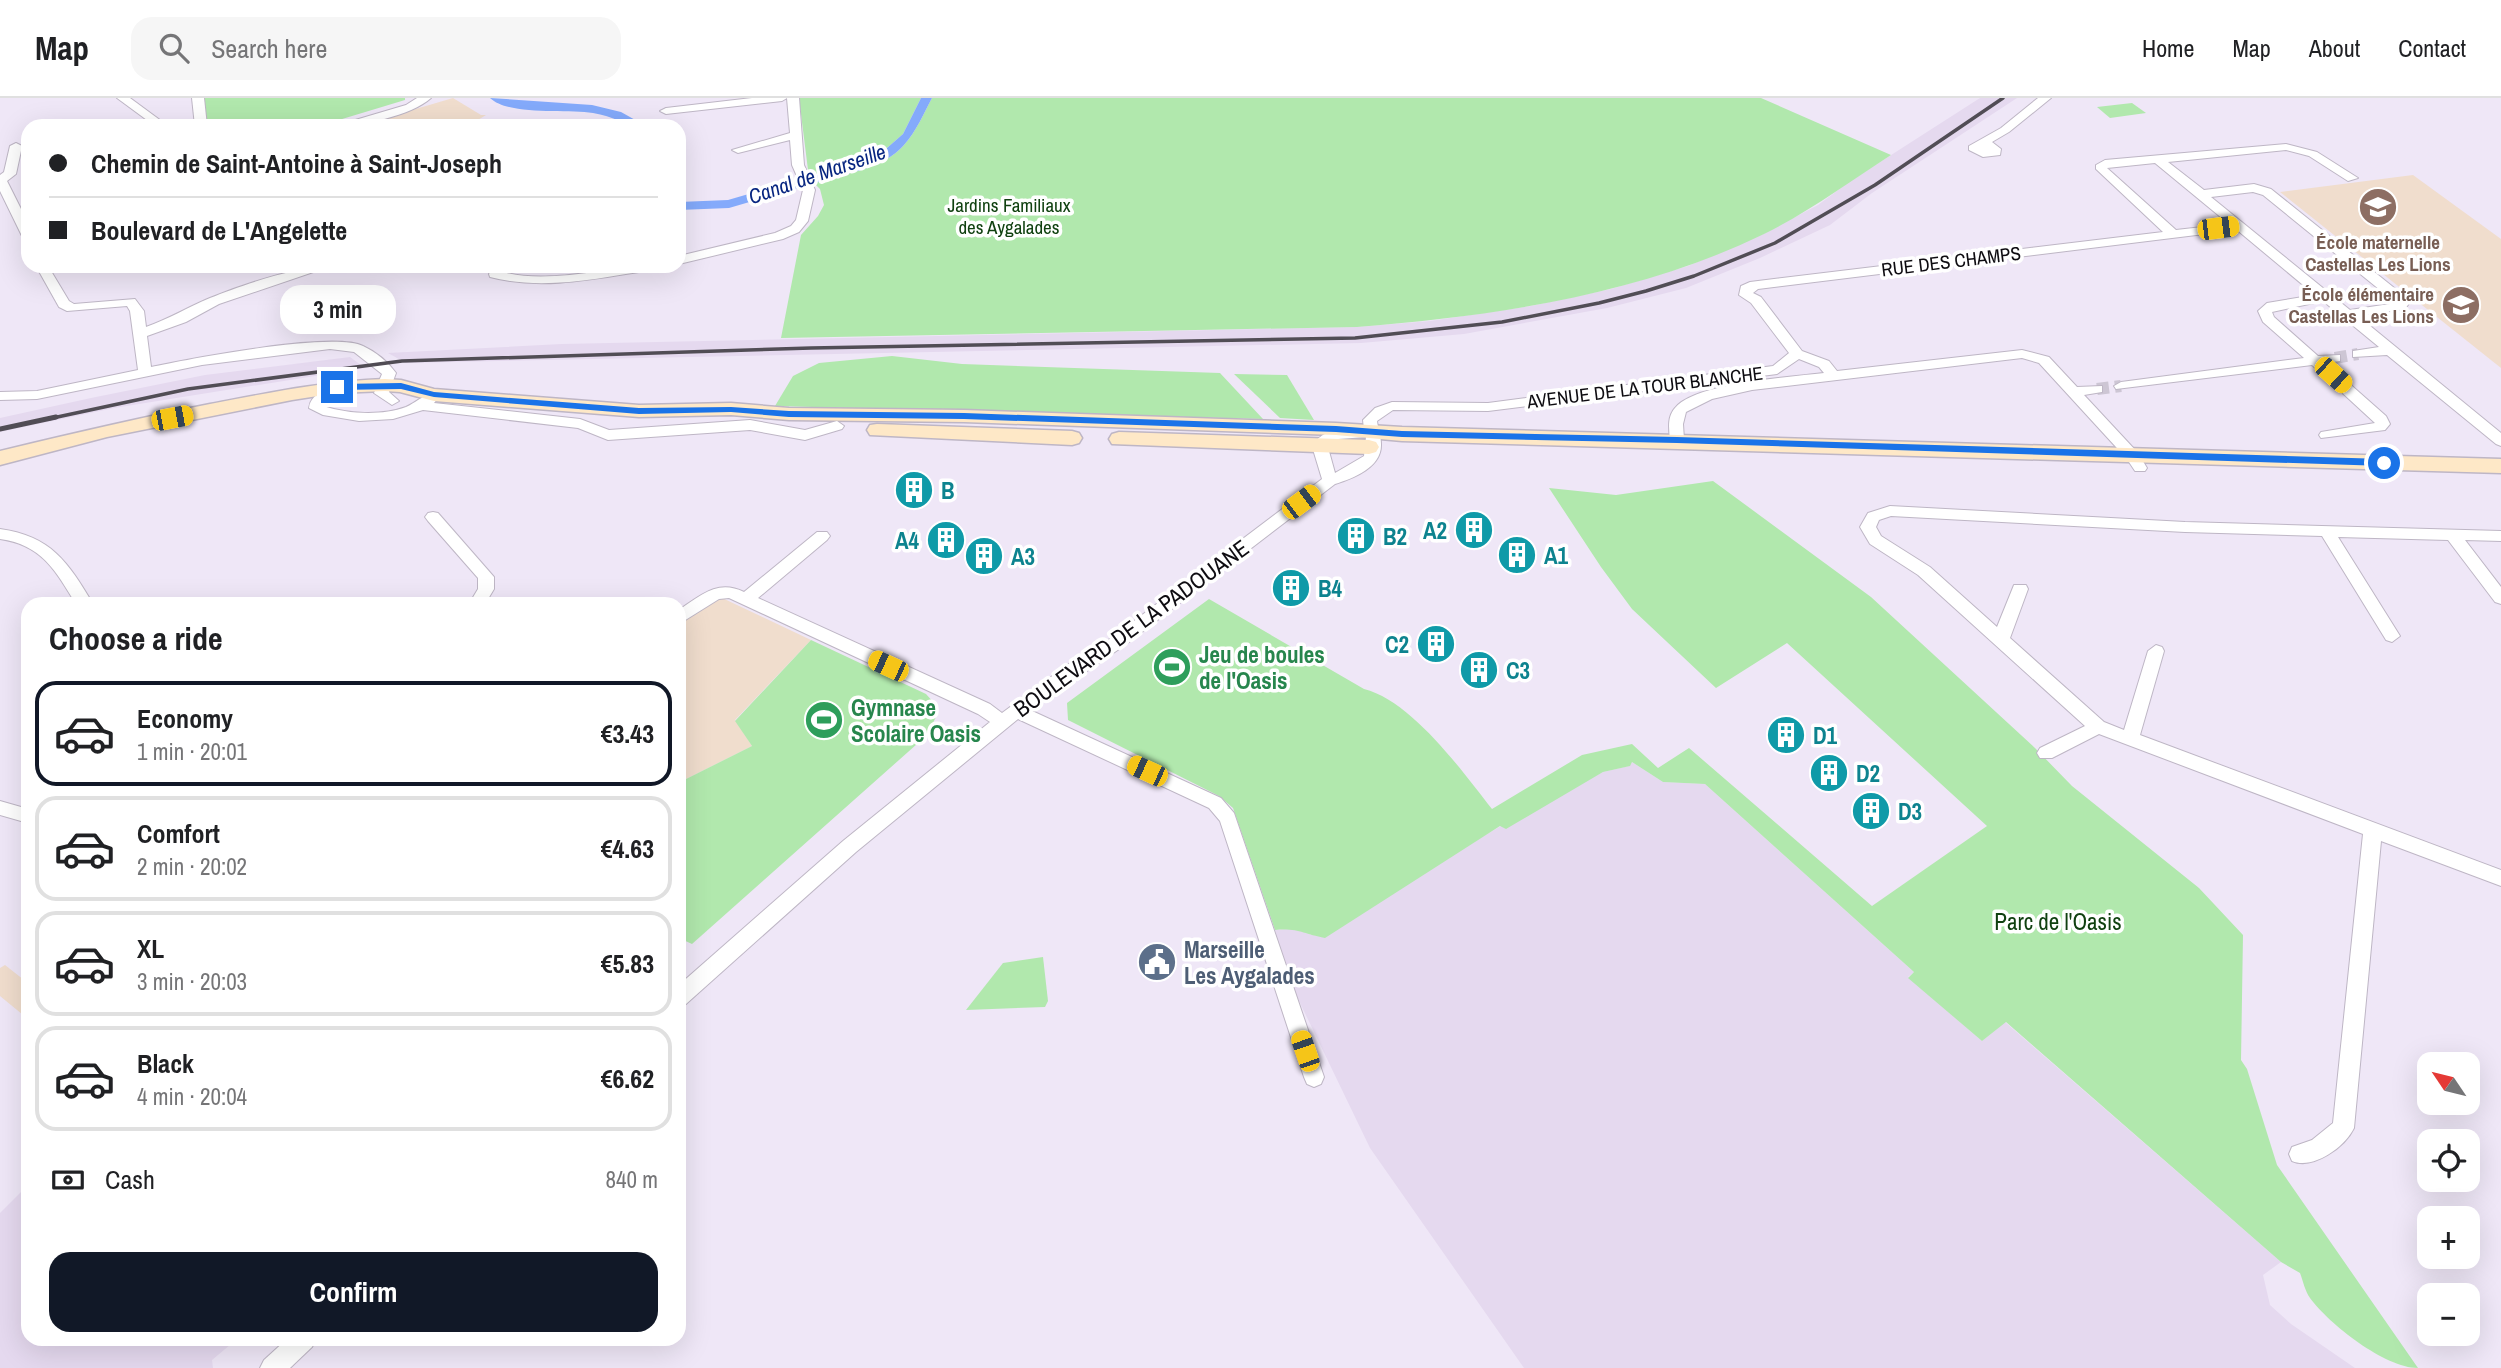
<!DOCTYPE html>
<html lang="en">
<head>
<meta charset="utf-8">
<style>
	:root { --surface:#fff; --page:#f6f6f6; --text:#202124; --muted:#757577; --line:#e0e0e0; --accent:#111827 }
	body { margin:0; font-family:"Archivo Narrow",sans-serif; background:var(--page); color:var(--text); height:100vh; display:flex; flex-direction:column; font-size:26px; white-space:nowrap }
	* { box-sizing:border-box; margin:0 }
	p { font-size:23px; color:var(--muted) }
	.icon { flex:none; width:38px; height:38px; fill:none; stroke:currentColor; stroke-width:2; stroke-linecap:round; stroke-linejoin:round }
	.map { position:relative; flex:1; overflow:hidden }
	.sheet { position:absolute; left:21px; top:499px; width:665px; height:749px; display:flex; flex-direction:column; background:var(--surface); border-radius:21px; box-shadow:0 7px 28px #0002 }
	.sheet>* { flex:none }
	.hud { position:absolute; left:21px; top:21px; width:665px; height:154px; border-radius:21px; box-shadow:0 7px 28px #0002; display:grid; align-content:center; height:154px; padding:0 28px; background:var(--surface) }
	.needle { width:46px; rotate:305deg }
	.controls { position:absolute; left:2417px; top:954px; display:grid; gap:14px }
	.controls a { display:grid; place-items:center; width:63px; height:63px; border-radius:14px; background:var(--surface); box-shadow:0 7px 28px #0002; font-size:35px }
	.end { position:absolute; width:32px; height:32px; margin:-16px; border:9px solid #1a73e8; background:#fff; box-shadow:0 0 0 4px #fff }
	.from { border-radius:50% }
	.bubble { position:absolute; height:49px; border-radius:21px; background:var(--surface); box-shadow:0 7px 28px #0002; font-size:23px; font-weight:700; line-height:49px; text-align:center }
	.car { position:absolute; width:21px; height:42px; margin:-21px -10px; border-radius:9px; box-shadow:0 0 5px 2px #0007; background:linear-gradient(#f5c518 24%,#345 0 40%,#f5c518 0 76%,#345 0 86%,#f5c518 0) }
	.hud b { display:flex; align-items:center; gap:24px; height:66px; font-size:26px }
	.hud b+b { border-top:2px solid var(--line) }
	.hud i { width:18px; height:18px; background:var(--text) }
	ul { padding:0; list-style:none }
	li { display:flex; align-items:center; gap:21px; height:105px; margin:0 14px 10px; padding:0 14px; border:4px solid var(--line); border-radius:21px }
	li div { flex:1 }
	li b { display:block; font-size:26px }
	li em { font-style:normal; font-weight:700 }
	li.on { border-color:var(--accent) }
	li>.icon { width:63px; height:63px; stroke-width:1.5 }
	h2 { padding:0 28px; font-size:32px; line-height:84px }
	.pay { display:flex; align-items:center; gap:18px; height:77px; padding:0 28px; font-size:26px }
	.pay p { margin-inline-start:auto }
	.button { display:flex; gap:14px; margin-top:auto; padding:14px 28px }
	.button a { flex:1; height:80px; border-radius:21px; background:var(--accent); color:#fff; font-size:28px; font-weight:700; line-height:80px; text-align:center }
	header { display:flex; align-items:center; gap:42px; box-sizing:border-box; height:98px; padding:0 35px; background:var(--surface); border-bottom:2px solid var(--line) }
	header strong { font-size:33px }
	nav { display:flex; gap:38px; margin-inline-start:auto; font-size:24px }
	.search { width:490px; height:63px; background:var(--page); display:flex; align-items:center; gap:18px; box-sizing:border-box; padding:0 24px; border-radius:21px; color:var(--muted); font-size:26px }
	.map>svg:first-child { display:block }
	.built { fill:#e5d9ef }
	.education { fill:#f0ddcd }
	.green { fill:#b1e8ad }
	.water { fill:#84aafb }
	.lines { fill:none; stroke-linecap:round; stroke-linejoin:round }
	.canal { fill:#84aafb; fill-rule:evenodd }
	.minor-tunnel { stroke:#cdc6d4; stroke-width:12; stroke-dasharray:12 6; stroke-linecap:butt }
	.minor-casing { stroke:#beb6c5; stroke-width:2 }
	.secondary-casing { stroke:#beb6c5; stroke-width:3 }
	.minor { fill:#fff; fill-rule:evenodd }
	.secondary { fill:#fee8c7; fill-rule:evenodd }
	.rail-far1 { stroke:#514d55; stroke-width:3.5 }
	.rail { stroke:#514d55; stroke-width:5 }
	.route { fill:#1a73e8 }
	.labels { text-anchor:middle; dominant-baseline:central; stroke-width:7; stroke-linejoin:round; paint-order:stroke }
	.far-park-label { font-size:19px; fill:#104110; stroke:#fff }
	.far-education-label { font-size:19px; font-weight:bold; fill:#785e54; stroke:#fff }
	.far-street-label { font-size:19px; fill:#0e0c11; stroke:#fff }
	.far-water-label { font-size:21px; font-style:italic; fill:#072580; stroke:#fff }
	.culture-label { font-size:23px; font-weight:bold; fill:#0d838f; stroke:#fff; text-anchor:start }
	.street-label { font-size:23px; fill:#0e0c11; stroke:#fff }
	.leisure-label { font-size:23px; font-weight:bold; fill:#27864d; stroke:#fff; text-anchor:start }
	.park-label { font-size:23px; fill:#104110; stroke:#fff }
	.service-label { font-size:23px; font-weight:bold; fill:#4e5e75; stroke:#fff; text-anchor:start }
</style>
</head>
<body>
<header>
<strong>Map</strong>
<div class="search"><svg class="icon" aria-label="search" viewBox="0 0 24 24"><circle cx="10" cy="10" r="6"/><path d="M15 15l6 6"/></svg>Search here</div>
<nav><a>Home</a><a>Map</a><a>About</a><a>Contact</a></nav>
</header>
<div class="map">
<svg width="2501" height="1270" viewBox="0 0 2501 1270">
	<rect width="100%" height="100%" fill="#efe7f7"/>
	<g class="built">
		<polygon points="1980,0 2017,0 1872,95 1830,127 1760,160 1686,190 1607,210 1464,236 1361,245 406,265 388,255 562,246 1357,229 1430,223 1531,208 1611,191 1688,168 1763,136 1818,107 1849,84"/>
		<polygon points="350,259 365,270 114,310 0,334 0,320 91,300 205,277"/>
		<polygon points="1632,664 1663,684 1705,686 1914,874 1908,879 1982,943 2005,924 2281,1164 2263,1177 2270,1207 2291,1226 2355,1270 1524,1270 1370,1050 1288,880 1275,832 1298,830 1311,837 1501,728 1603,674 1629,668"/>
		<polygon points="28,1087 28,1241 237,1241 212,1262 213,1270 0,1270 0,1115"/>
	</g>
	<g class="education">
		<polygon points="453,0 481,17 486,17 468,28 358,28"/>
		<polygon points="2413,77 2501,141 2501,270 2280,94"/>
		<polygon points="718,498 811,542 735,622 752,648 686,681 679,693 679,527"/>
		<polygon points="5,867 24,882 28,879 28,921 0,898 0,870"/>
	</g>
	<g class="green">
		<polygon points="202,0 405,0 405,2 319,28 206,28"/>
		<polygon points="799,0 921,0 903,36 879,57 809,80"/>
		<path d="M 932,0 L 1761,0 L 1891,57 C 1849,84 1809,114 1764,136 C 1639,197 1495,218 1357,229 L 781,240 L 801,137 L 818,118 L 824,107 L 820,91 L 814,85 C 843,76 883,71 904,47 C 916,34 924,15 932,0 Z"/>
		<polygon points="2132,5 2146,15 2110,20 2097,9"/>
		<polygon points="892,258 962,266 1220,275 1263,321 775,308 793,278 819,265"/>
		<polygon points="1234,276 1287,277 1314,322 1280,320"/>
		<path d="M 1713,383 L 1871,499 L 2035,650 L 2072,688 L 2199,790 L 2243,837 L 2241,962 L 2247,971 L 2277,1067 L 2418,1270 C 2385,1270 2329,1226 2310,1200 C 2305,1193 2303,1183 2300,1175 L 2281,1164 L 2006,924 L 1982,943 L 1908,880 L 1914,874 L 1705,686 L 1663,684 L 1632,664 L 1630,668 L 1603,674 L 1506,731 L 1500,728 L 1325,840 C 1303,836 1299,830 1275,832 L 1233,710 L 1219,698 L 1068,622 L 1067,605 L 1209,501 L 1364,591 C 1412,603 1462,673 1492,711 L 1582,657 L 1632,646 L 1658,670 L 1689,650 L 1872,808 L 1987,728 L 1787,545 L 1716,590 L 1632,511 L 1601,469 L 1549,390 L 1616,397 Z"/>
		<polygon points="811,542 926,596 935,606 936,619 926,638 692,846 679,840 679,693 686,681 752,648 735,623"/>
		<polygon points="1043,859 1048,903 1045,909 966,912 1003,865"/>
	</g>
	<path class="water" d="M 921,0 L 932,0 C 924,15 916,34 904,47 C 883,71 843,76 814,85 L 809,80 L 879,57 L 903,36 Z"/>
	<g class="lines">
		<g class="canal">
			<path d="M 490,0 L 592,7 L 621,14 L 646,28 C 626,28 613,18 593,15 C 566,11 509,18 490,0 Z"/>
			<polygon points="827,73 832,74 832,80 729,110 679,112 679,104 728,102"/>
		</g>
		<g class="minor-tunnel">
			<polyline points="2335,260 2358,256"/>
			<polyline points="2097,291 2121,288"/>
		</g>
		<g class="minor-casing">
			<g id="minor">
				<polygon points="117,0 130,0 168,28 155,28"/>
				<polygon points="192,0 204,0 207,28 195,28"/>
				<path d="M 417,0 L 431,0 C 411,18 361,28 335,28 L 406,7 Z"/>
				<polygon points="752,0 799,0 804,67 815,92 808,123 799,134 783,141 679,166 679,158 775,135 791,128 796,122 803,92 792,67 790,42 738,55 732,52 790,35 787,0 782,3 666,16 660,13 666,10"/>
				<polygon points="2038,0 2051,0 2009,34 1992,44 2001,51 2000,57 1983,59 1969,52 1969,48 2001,30"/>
				<polygon points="16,45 22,48 16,76 7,83 28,125 28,142 22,138 0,93 0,77 4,74 10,48"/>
				<path d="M 2286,46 L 2317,54 L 2358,80 L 2348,83 L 2309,58 L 2286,52 L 2168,64 L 2204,92 L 2254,86 L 2271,91 L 2408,201 L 2410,204 L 2405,211 L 2358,218 L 2501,335 L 2501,348 L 2496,346 L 2387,257 L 2353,259 L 2353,253 L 2379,249 L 2323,203 L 2272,214 L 2274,219 L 2318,258 L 2340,257 L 2340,263 L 2326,265 L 2386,318 L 2390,326 L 2385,332 L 2321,340 L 2319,337 L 2321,334 L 2375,325 L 2312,267 L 2116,291 L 2114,288 L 2121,284 L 2304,260 L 2263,224 L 2258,213 L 2267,205 L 2315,197 L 2237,132 L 1758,191 L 1753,195 L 1761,199 L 1802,253 L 1829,263 L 1837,273 L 2022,252 L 2049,259 L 2077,289 L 2102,288 L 2102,294 L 2084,297 L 2138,355 L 2147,370 L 2145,373 L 2135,373 L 2127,361 L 2039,265 L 2022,260 L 1752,292 L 1712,301 L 1686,314 L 1683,326 L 1684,342 L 1677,347 L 1670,342 C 1669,331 1667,319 1675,310 C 1694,285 1791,279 1824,275 L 1819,269 L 1799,261 L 1777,276 L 1488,313 L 1393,312 L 1377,323 C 1378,331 1381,338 1381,346 C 1382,369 1354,380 1335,386 L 1125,547 L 1030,612 L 1221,700 L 1234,715 L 1324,979 L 1321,986 L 1314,989 L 1307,986 L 1304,979 L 1220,723 L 1209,710 L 1018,621 L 856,754 L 686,906 L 679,909 L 679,887 L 843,743 L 990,624 L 978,616 L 729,500 L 719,501 L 679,526 L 679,512 C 701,497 718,481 744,494 L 817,434 L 827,434 L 830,438 L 827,442 L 758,500 L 990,606 L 1002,615 L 1070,565 L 1113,539 L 1322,381 L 1312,348 C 1323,330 1344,330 1364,331 L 1363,322 L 1375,310 L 1392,304 L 1488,305 L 1773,268 L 1789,255 L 1751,205 L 1739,197 L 1741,188 L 1750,184 L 2163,134 L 2096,71 L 2096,67 L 2105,62 ZM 2155,65 L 2229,126 L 2176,132 L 2107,70 ZM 2253,94 L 2263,97 L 2396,205 L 2350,212 L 2211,99 ZM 1366,339 L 1364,358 L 1335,375 L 1327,346 L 1338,341 Z"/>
				<path d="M 36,168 L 48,168 L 69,203 L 74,206 L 135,201 L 144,213 L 146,229 C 169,221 188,209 210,200 C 242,187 298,168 331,168 L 219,206 L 186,224 L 147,238 L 151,269 C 189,261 333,233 363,248 C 376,254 388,264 396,275 L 389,294 L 399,303 L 392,307 L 374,295 L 382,276 L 354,254 L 330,251 L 202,267 L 37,301 L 0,302 L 0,294 L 37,293 L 138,272 L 130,213 L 127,208 L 67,213 L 59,209 Z"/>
				<path d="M 494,168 L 507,168 L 503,174 C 549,187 609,168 657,168 L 651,172 C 599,180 543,193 490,179 L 489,176 Z"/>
				<path d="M 350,288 L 355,289 L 355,295 L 333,300 L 323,308 C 348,316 381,318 406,309 C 415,305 422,298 431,296 L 438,300 L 434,305 L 580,321 L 609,332 L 750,322 L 805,332 L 837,323 L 844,328 L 842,331 L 805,342 L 750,332 L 608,342 L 578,330 L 423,312 L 393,321 L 359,323 L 323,317 L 309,310 C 311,292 335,290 350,288 Z"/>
				<path d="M 1890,408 L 2185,424 L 2501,433 L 2501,443 L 2465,442 L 2501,489 L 2501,506 L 2495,504 L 2448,442 L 2338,439 L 2400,538 L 2392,544 L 2386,542 L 2322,438 L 2185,434 L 1891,418 L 1879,422 L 1876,429 L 1881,438 L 1930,469 L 1997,529 L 2014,487 L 2026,487 L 2028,491 L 2010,540 L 2104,624 L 2124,632 L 2148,553 L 2156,547 L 2162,549 L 2164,553 L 2140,637 L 2501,772 L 2501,788 L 2381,743 L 2354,1030 C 2345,1049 2313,1072 2292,1063 L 2289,1056 L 2292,1049 L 2312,1042 L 2333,1025 L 2363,736 L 2099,636 L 2052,660 L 2040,660 L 2037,655 L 2040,650 L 2085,628 L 1918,477 L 1870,446 L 1860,429 L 1868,415 Z"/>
				<polygon points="433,414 438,415 494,479 494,491 485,506 469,506 478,491 478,480 428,423 425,419 428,415"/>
				<path d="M 0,431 C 51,438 68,464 93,506 L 76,506 C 55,472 42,447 0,441 Z"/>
				<polygon points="0,703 28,711 28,725 0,717"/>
				<polygon points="287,1241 316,1241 312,1249 290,1270 260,1270 264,1262"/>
			</g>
		</g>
		<g class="secondary-casing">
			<g id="secondary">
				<path d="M 385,281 L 401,282 L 434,291 L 639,307 L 731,305 L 789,310 L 964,312 L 1336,325 L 1402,329 L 2501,361 L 2501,375 L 1402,343 L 1336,337 L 964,324 L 789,322 L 731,317 L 639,319 L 434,303 L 400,294 L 385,293 L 337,295 L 292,302 L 107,339 L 0,367 L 0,353 C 70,336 139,320 210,306 C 268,295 325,283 385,281 Z"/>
				<polygon points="877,326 1072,333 1079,335 1082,340 1079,345 1072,347 870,337 867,332 870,327"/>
				<polygon points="1119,334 1369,342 1376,344 1379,349 1376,354 1369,356 1112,346 1109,341 1112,336"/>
			</g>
		</g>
		<use href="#minor" class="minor"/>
		<use href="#secondary" class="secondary"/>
		<polyline class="rail-far1" points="48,321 188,291 402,263 811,250 1355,240 1502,224 1599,205 1646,193 1694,178 1775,145 1875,87 2003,0"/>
		<polyline class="rail" points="0,331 56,319"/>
	</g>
	<polygon class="route" points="401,285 434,294 639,310 731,309 789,313 964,315 1336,328 1402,333 1677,339 2384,361 2388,365 2384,368 1677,345 1402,339 1336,334 964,321 789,319 731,314 639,316 434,299 401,291 337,292 333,289 337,286"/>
	<defs>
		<g id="school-disc" transform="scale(2.0125)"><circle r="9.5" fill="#8d6e63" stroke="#fff"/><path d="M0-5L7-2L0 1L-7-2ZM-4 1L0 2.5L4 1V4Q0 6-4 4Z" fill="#fff"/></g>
		<g id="building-disc" transform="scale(2.0125)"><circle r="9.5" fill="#0f9aa8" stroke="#fff"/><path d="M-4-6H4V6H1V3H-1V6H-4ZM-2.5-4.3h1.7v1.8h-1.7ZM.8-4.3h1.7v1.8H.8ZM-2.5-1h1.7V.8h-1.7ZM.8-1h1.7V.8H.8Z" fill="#fff"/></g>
		<g id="stadium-disc" transform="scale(2.0125)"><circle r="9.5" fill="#2e9e5b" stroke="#fff"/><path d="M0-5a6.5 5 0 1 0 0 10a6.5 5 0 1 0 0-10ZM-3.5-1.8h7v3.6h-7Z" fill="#fff"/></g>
		<g id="civic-disc" transform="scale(2.0125)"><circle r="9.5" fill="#5c6f8a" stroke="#fff"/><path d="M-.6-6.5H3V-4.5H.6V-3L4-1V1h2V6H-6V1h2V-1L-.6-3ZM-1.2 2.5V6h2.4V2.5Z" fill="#fff"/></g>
	</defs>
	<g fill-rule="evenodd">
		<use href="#school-disc" x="2378" y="109"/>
		<use href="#school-disc" x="2461" y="207"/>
		<use href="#building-disc" x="914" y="392"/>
		<use href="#building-disc" x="1474" y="432"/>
		<use href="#building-disc" x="1356" y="438"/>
		<use href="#building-disc" x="946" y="442"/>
		<use href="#building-disc" x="1517" y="457"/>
		<use href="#building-disc" x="984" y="458"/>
		<use href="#building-disc" x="1291" y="490"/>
		<use href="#building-disc" x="1436" y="546"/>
		<use href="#stadium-disc" x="1172" y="569"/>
		<use href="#building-disc" x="1479" y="572"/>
		<use href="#stadium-disc" x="824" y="622"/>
		<use href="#building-disc" x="1786" y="637"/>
		<use href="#building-disc" x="1829" y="675"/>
		<use href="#building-disc" x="1871" y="713"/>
		<use href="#civic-disc" x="1157" y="864"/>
	</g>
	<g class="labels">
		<g class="far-park-label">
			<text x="1009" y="107">Jardins Familiaux<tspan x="1009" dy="22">des Aygalades</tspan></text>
		</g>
		<g class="far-education-label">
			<text x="2378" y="144">École maternelle<tspan x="2378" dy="22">Castellas Les Lions</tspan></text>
			<text x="2434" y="196" text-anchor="end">École élémentaire<tspan x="2434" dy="22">Castellas Les Lions</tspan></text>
		</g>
		<g class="far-street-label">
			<text transform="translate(1951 163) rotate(-7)">RUE DES CHAMPS</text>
			<text transform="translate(1645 289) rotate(-7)">AVENUE DE LA TOUR BLANCHE</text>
		</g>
		<g class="far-water-label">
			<text transform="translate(817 76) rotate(-19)">Canal de Marseille</text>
		</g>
		<g class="culture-label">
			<text x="941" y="392">B</text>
			<text x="1447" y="432" text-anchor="end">A2</text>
			<text x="1383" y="438">B2</text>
			<text x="919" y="442" text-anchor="end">A4</text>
			<text x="1544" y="457">A1</text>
			<text x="1011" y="458">A3</text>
			<text x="1318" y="490">B4</text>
			<text x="1409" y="546" text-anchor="end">C2</text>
			<text x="1506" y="572">C3</text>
			<text x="1813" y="637">D1</text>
			<text x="1856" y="675">D2</text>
			<text x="1898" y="713">D3</text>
		</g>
		<g class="street-label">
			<text transform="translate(1131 530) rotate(-36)">BOULEVARD DE LA PADOUANE</text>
		</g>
		<g class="leisure-label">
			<text x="1199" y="556">Jeu de boules<tspan x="1199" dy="26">de l'Oasis</tspan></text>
			<text x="851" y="609">Gymnase<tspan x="851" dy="26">Scolaire Oasis</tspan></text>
		</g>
		<g class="park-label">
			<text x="2058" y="823">Parc de l'Oasis</text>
		</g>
		<g class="service-label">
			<text x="1184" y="851">Marseille<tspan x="1184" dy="26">Les Aygalades</tspan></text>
		</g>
	</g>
</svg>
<div class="controls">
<a><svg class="needle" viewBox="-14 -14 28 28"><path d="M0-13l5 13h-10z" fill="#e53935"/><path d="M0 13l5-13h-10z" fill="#757577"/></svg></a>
<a><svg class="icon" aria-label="locate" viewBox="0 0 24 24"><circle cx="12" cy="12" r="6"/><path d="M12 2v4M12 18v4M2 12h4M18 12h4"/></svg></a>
<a>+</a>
<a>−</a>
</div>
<i class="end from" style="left:2384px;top:365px"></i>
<i class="end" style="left:337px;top:289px"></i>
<div class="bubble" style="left:280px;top:187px;width:116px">3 min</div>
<i class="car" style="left:2218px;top:130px;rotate:83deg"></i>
<i class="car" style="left:2333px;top:277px;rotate:132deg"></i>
<i class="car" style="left:172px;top:320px;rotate:79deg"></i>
<i class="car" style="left:1301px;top:404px;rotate:53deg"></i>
<i class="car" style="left:888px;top:568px;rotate:295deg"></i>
<i class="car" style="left:1147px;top:673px;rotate:295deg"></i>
<i class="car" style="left:1305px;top:953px;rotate:341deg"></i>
<div class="hud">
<b><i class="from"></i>Chemin de Saint-Antoine à Saint-Joseph</b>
<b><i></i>Boulevard de L'Angelette</b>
</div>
<section class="sheet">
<h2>Choose a ride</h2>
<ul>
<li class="on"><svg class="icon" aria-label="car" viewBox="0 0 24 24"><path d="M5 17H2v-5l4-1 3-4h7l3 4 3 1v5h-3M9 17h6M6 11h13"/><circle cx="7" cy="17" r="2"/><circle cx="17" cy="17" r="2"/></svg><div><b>Economy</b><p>1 min · 20:01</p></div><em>€3.43</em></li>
<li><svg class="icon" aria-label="car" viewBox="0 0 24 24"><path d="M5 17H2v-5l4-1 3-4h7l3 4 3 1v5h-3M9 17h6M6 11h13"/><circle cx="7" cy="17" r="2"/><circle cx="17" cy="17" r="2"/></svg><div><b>Comfort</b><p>2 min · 20:02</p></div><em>€4.63</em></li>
<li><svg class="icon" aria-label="car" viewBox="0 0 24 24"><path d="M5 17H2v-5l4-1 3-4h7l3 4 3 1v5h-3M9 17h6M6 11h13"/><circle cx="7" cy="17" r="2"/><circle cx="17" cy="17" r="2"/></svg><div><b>XL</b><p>3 min · 20:03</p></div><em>€5.83</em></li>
<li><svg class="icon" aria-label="car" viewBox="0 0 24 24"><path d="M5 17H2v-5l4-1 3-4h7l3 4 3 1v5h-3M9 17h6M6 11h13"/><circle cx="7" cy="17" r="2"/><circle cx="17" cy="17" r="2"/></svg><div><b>Black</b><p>4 min · 20:04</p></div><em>€6.62</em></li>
</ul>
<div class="pay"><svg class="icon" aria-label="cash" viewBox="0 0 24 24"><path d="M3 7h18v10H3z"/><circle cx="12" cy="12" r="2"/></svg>Cash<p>840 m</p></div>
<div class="button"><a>Confirm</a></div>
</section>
</div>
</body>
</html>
